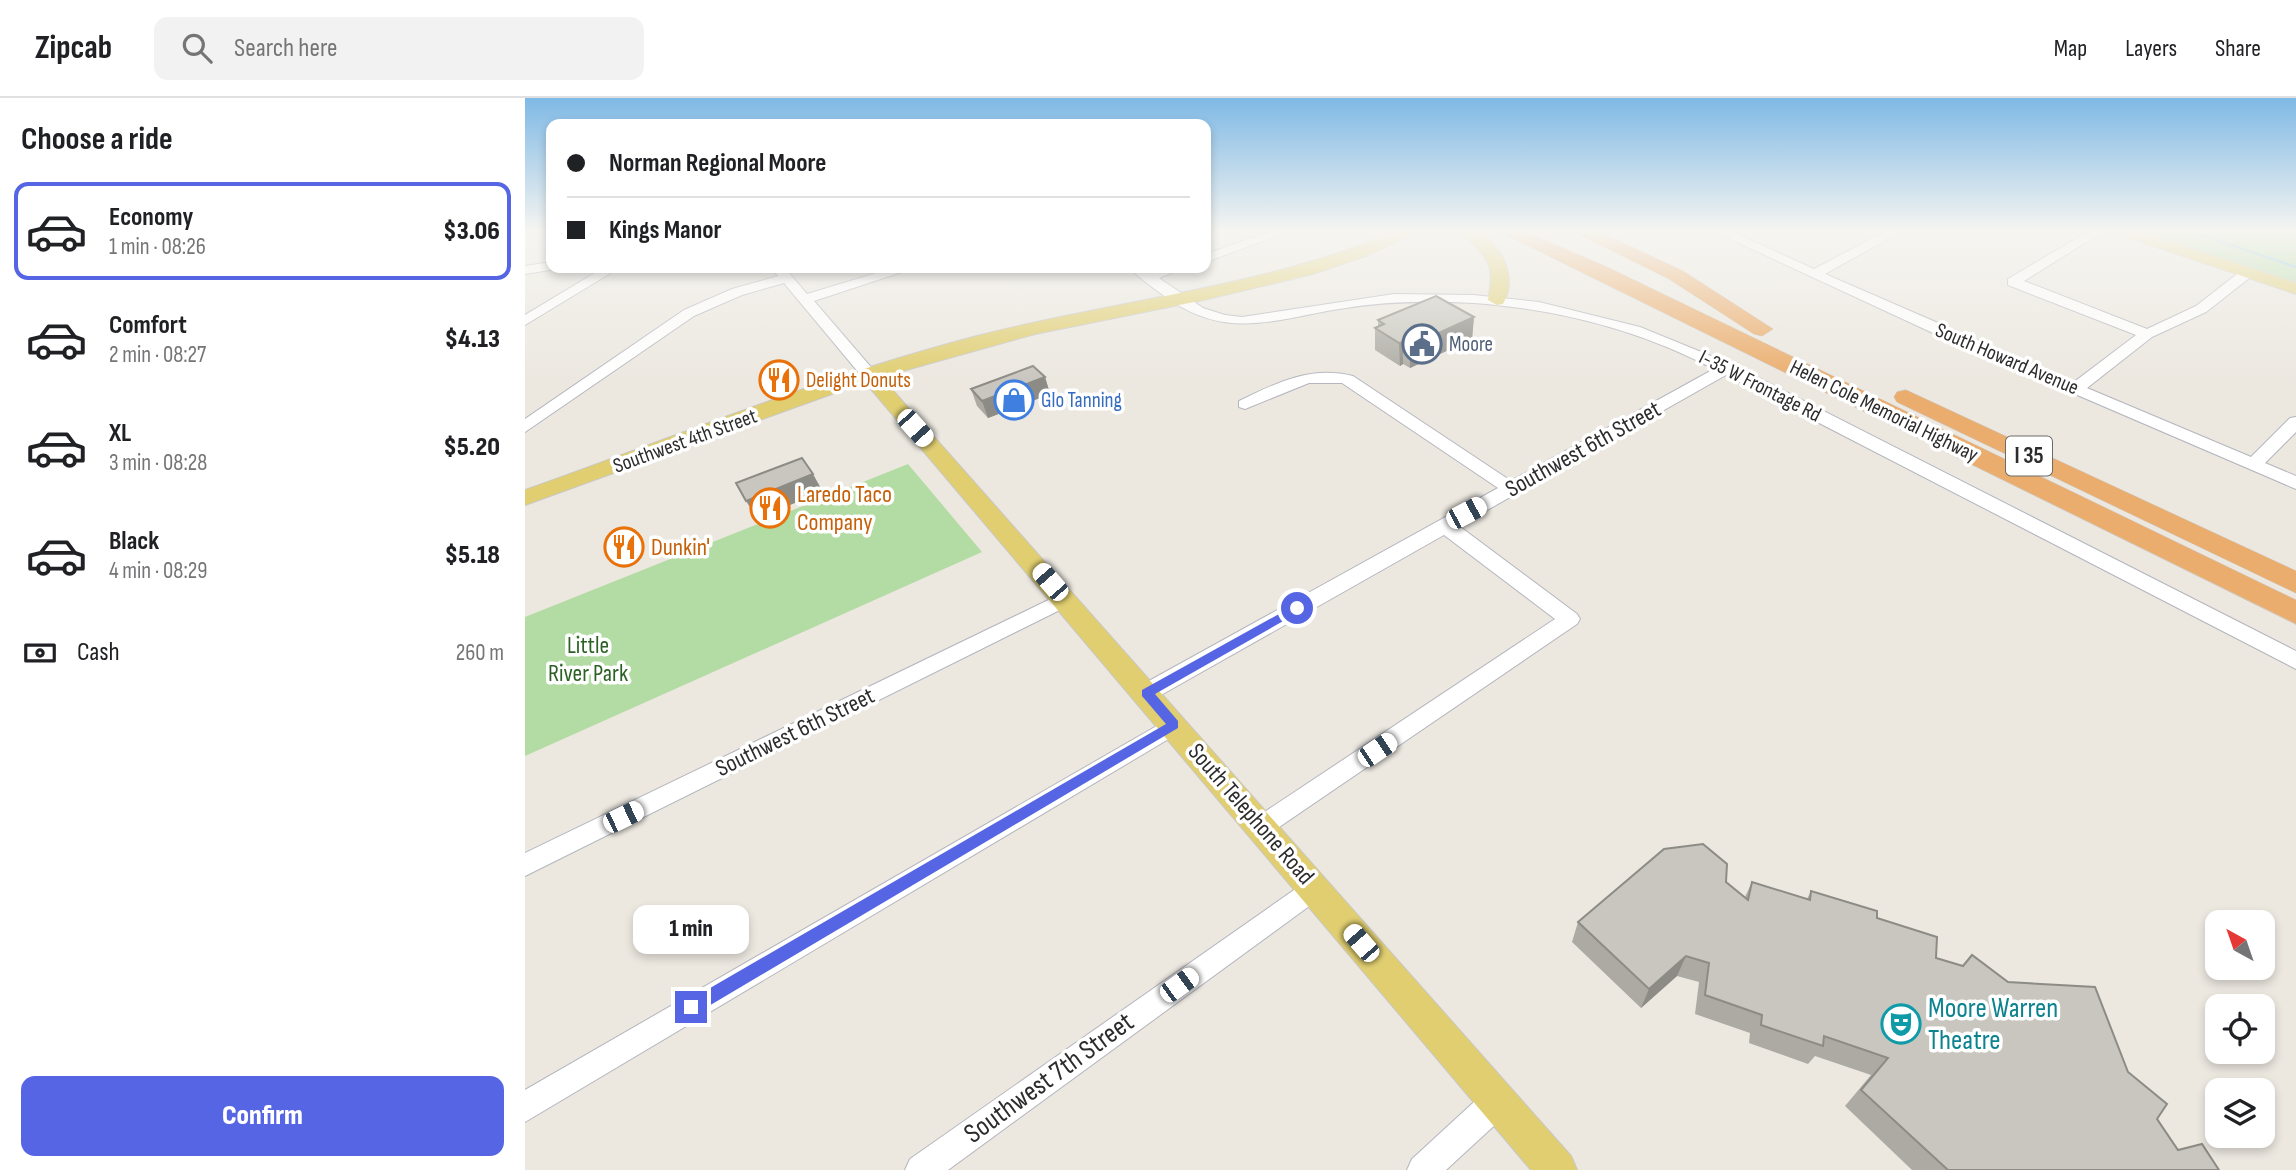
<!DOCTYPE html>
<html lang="en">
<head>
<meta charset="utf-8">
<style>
	:root { --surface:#fff; --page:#f2f2f2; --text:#202124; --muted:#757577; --line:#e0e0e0; --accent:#5565e4 }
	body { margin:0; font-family:"Sofia Sans Condensed",sans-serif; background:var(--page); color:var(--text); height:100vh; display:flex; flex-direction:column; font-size:26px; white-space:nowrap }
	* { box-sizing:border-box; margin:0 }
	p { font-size:23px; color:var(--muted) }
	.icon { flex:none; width:38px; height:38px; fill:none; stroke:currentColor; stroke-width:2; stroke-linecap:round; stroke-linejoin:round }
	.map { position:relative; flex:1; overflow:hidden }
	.panel { display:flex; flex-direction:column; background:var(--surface); width:525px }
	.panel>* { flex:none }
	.guide { position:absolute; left:21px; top:21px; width:665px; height:154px; border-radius:14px; box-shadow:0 4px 10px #0003; display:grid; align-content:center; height:154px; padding:0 21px; background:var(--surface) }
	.needle { width:46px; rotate:320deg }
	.tools { position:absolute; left:1680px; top:812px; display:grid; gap:14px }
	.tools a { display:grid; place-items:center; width:70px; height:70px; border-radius:14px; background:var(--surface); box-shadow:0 4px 10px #0003; font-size:35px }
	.end { position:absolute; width:32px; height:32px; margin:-16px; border:9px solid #5565e4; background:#fff; box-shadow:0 0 0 4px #fff }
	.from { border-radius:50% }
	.bubble { position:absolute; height:49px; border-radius:14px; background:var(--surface); box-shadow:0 4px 10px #0003; font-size:23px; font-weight:800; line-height:49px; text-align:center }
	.car { position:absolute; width:21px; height:42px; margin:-21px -10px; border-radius:9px; box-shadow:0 0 5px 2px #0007; background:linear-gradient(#fff 24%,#345 0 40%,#fff 0 76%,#345 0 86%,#fff 0) }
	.guide b { display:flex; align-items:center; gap:24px; height:66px; font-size:26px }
	.guide b+b { border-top:2px solid var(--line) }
	.guide i { width:18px; height:18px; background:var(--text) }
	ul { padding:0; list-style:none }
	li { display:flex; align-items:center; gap:21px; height:98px; margin:0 14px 10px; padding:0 7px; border:4px solid transparent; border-radius:14px }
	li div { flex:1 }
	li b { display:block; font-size:26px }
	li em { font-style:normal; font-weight:800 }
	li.current { border-color:var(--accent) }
	li>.icon { width:63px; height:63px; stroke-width:1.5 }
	h2 { padding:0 21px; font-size:32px; line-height:84px }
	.pay { display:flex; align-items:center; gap:18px; height:77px; padding:0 21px; font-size:26px }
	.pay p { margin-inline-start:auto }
	.cta { display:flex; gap:14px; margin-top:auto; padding:14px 21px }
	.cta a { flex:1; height:80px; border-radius:14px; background:var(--accent); color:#fff; font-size:28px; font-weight:800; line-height:80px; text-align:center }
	header { display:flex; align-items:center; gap:42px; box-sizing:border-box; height:98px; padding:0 35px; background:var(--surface); border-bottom:2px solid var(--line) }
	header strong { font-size:33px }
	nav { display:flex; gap:38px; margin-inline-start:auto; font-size:24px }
	.search { width:490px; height:63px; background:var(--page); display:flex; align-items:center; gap:18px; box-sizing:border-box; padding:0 24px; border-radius:14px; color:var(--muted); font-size:26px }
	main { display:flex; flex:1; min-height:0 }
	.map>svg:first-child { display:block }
	.green { fill:#b3dba4 }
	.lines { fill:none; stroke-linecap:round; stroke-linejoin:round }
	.stream { stroke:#81c0e0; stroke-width:2.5 }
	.minor-casing { stroke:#b4b5be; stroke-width:2 }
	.major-casing { stroke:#c8c8c8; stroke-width:2 }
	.highway-casing { stroke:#c8c8c8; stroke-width:1 }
	.minor { fill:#fff; fill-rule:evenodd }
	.major { fill:#e0ce71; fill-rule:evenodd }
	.highway { fill:#ebad6d; fill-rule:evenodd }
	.wall { fill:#acaaa3 }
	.shaded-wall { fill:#8c8b85 }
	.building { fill:#c8c6be; stroke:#8c8b85; stroke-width:2 }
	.route { fill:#5565e4 }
	.labels { text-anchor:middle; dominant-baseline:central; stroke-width:7; stroke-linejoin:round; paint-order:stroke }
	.far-service-label { font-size:21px; fill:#4e5e75; stroke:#fff; text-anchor:start }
	.far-street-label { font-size:21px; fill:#2c2c2c; stroke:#fff }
	.far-food-label { font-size:21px; fill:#c56008; stroke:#fff; text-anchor:start }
	.far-shop-label { font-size:21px; fill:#366cbe; stroke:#fff; text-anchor:start }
	.shield { fill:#fff; stroke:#6b6b6b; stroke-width:2 }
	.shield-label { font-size:23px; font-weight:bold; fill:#2c2c2c }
	.street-label { font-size:24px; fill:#2c2c2c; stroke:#fff }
	.food-label { font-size:24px; fill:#c56008; stroke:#fff; text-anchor:start }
	.park-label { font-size:24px; fill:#2c6124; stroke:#fff }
	.near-culture-label { font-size:28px; fill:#0d838f; stroke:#fff; text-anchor:start }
	.near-street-label { font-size:28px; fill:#2c2c2c; stroke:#fff }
</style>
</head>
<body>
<header>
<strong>Zipcab</strong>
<div class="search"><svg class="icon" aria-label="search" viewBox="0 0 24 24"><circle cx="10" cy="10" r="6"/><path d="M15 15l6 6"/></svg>Search here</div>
<nav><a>Map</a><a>Layers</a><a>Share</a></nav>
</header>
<main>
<section class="panel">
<h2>Choose a ride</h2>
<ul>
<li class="current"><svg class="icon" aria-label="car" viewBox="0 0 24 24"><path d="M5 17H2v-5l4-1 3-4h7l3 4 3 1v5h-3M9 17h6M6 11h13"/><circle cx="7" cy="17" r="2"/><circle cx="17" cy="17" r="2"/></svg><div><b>Economy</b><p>1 min · 08:26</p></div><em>$3.06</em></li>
<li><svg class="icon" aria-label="car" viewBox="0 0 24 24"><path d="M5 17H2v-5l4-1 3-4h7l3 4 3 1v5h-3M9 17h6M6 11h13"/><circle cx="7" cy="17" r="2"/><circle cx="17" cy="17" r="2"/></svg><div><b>Comfort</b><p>2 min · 08:27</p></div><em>$4.13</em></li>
<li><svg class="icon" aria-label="car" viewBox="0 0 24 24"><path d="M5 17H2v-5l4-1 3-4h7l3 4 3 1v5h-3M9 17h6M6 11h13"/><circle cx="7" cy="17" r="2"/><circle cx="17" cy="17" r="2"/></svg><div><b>XL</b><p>3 min · 08:28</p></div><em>$5.20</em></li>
<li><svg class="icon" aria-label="car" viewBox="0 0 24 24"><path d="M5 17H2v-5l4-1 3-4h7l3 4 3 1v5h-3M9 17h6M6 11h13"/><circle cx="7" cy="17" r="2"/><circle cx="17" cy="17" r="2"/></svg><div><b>Black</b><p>4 min · 08:29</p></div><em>$5.18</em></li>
</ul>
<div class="pay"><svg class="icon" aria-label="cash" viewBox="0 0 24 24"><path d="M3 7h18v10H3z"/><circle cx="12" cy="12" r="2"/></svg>Cash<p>260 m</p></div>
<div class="cta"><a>Confirm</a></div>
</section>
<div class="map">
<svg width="1771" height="1072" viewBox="0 0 1771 1072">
	<rect width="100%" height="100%" fill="#ece8e0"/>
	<g class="green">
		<polygon points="1615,133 1771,133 1771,184"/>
		<polygon points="383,366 457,454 0,658 0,519"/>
	</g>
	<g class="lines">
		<polyline class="stream" points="1664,133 1771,169"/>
		<g class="minor-casing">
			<g id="minor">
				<polygon points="747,133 765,133 681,164 681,156"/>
				<polygon points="1188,133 1205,133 1289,171 1361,133 1377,133 1300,176 1549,284 1611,237 1483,187 1483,181 1564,133 1579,133 1499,183 1622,231 1671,208 1717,172 1727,172 1727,178 1681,214 1627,239 1562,290 1726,359 1765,320 1771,319 1771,334 1740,365 1771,378 1771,391 1408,235"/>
				<polygon points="26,164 26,170 31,171 0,176 0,168"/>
				<polygon points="78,170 94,170 0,227 0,217"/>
				<polygon points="246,170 260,170 282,196 368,170 389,170 289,203 351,275 351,281 339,281 259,185 217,197 169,218 0,334 0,321 159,212 207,191 253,178"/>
				<path d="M 605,170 L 620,170 L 626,174 L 639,170 L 659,170 L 634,180 L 678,210 L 700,217 L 717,219 L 869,196 L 948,197 L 1014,204 L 1115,229 L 1208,267 L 1771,553 L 1771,571 L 1201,277 L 934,428 L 1052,516 L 1055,521 L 1052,526 L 738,740 L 729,737 L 726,729 L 729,721 L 1030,521 L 919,437 L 629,601 L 621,604 L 613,601 L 610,595 L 613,589 L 973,390 L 817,285 L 784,285 L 720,311 L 714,309 L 714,303 C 751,285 786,267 828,278 L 986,383 L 1189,271 C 1115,232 1032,211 949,205 C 907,203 863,203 821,210 C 751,220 702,245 638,197 C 627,189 614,180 605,170 Z"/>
				<polygon points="540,494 547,496 550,501 547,506 0,778 0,755"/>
				<polygon points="649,618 657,621 660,627 657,633 0,1024 0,992"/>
				<polygon points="789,778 798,782 802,790 798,798 423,1072 380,1072 385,1061"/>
				<polygon points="973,988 984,992 988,1003 984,1014 921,1072 882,1072 887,1061 962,992"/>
			</g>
		</g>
		<g class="major-casing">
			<g id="major">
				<path d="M 872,133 L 894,133 L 841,158 L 788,176 L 674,203 L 510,236 L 356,279 L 1046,1058 L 1052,1072 L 1006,1072 L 340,284 L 0,407 L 0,392 C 150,339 298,278 452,238 C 592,202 737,190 872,133 Z"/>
				<path d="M 937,133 L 955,133 C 977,150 993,179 978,206 L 972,207 L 963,202 C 972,162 959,160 937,133 Z"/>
				<polygon points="1590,133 1614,133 1771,185 1771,196 1592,136"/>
			</g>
		</g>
		<g class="highway-casing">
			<g id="highway">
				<polygon points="973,133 999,133 1082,169 1771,502 1771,526"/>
				<polygon points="1047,133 1073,133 1158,173 1248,231 1237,238 1229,236 1144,181"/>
				<polygon points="1381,292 1771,473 1771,495 1372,304 1369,299 1372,294"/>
			</g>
		</g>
		<use href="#minor" class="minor"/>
		<use href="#major" class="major"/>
		<use href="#highway" class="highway"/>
	</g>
	<g class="wall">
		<polygon points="949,219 947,241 885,270 878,266 875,268 850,252 850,230 853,229 853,222"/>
		<polygon points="520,279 525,296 463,320 452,308 446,291"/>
		<polygon points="1201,784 1220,799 1227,784 1282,801 1286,793 1352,820 1411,860 1437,868 1447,857 1603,974 1653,1052 1694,1072 1387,1072 1320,1008 1346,977 1290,958 1283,966 1224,945 1225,935 1170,916 1174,884 1152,878 1116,910 1047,844 1053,824"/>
	</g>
	<g class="shaded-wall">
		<polygon points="949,219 947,241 885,270 885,248"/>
		<polygon points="878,244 878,266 875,268 874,245"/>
		<polygon points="520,279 525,296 463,320 457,303"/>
		<polygon points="288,376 298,394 232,420 221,403"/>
		<polygon points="1161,858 1152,878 1116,910 1124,891"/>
	</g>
	<g class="building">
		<polygon points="911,198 949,219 885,248 878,244 874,245 850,230 859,226 853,222"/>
		<polygon points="508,268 520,279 457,303 446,291"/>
		<polygon points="277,360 288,376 221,403 211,385"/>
		<polygon points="1178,746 1202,766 1201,784 1223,802 1227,784 1285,802 1286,793 1352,813 1352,820 1412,839 1411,860 1438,868 1447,857 1483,884 1570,889 1603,974 1642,1006 1632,1021 1653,1052 1677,1046 1694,1072 1423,1072 1336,992 1363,960 1299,938 1298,948 1236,927 1237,917 1180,897 1184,865 1161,858 1124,891 1053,824 1139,751"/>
	</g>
	<linearGradient id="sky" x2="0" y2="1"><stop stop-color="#7fb9e5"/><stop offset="0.47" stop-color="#f6f5f1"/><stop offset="1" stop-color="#f6f5f1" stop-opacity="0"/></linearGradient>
	<rect width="1771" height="283" fill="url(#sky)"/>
	<polygon class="route" points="772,506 778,510 776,513 630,596 653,623 653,630 172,915 161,915 161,904 641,626 617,598 617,592"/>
	<defs>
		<g id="civic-ring" transform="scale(2.0125)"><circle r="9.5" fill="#fff" stroke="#5c6f8a" stroke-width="1.5"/><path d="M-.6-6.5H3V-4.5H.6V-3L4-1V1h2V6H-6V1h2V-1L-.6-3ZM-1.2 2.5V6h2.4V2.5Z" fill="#5c6f8a"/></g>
		<g id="restaurant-ring" transform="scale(2.0125)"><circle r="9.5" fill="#fff" stroke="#e8710a" stroke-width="1.5"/><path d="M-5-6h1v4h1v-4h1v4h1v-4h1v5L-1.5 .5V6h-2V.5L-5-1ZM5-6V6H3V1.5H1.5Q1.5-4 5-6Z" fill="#e8710a"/></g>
		<g id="shop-ring" transform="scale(2.0125)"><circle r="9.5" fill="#fff" stroke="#3f7fe0" stroke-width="1.5"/><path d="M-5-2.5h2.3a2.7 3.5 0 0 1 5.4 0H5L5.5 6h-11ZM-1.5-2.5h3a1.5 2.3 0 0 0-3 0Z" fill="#3f7fe0"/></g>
		<g id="theatre-ring" transform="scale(2.0125)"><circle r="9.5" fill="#fff" stroke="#0f9aa8" stroke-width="1.5"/><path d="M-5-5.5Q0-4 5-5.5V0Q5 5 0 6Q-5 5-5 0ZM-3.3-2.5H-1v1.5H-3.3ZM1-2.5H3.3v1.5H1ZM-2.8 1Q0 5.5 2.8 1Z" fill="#0f9aa8"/></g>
	</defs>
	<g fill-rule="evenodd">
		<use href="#civic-ring" x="897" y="246"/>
		<use href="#restaurant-ring" x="254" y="282"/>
		<use href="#shop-ring" x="489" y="302"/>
		<use href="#restaurant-ring" x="245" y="410"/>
		<use href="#restaurant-ring" x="99" y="449"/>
		<use href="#theatre-ring" x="1376" y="926"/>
	</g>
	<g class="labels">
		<g class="far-service-label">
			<text x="924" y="246">Moore</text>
		</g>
		<g class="far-street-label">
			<text transform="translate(1482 261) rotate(23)">South Howard Avenue</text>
			<text transform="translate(1235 288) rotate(27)">I-35 W Frontage Rd</text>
			<text transform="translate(1359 313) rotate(26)">Helen Cole Memorial Highway</text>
			<text transform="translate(160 343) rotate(-20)">Southwest 4th Street</text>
		</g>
		<g class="far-food-label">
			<text x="281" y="282">Delight Donuts</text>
		</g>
		<g class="far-shop-label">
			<text x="516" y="302">Glo Tanning</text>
		</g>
		<rect class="shield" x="1481" y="338.5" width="46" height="39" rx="5"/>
		<g class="shield-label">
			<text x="1504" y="358">I 35</text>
		</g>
		<g class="street-label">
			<text transform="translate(1058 351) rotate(-29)">Southwest 6th Street</text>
			<text transform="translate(270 634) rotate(-26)">Southwest 6th Street</text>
			<text transform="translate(726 716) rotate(49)">South Telephone Road</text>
		</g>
		<g class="food-label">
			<text x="272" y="396">Laredo Taco<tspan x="272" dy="28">Company</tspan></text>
			<text x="126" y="449">Dunkin'</text>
		</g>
		<g class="park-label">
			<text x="63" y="547">Little<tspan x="63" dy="28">River Park</tspan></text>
		</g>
		<g class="near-culture-label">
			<text x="1403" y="910">Moore Warren<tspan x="1403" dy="32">Theatre</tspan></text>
		</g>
		<g class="near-street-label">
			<text transform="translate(524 980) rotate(-36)">Southwest 7th Street</text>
		</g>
	</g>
</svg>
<div class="tools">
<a><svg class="needle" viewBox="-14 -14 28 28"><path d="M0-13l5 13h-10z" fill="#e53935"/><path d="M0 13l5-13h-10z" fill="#757577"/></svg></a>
<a><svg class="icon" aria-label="locate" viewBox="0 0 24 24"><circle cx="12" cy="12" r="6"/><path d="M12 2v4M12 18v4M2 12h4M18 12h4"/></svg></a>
<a><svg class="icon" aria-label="layers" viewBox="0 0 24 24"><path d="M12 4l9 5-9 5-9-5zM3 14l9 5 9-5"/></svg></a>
</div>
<i class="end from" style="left:772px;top:510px"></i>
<i class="end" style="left:166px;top:909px"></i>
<div class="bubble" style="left:108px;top:807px;width:116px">1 min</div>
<i class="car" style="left:390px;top:330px;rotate:138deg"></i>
<i class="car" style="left:941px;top:415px;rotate:62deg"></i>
<i class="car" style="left:525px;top:484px;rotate:319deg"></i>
<i class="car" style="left:852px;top:652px;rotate:56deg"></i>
<i class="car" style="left:98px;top:719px;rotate:64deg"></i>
<i class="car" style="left:836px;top:845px;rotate:319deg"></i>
<i class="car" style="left:654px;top:887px;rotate:54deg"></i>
<div class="guide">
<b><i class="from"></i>Norman Regional Moore</b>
<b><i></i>Kings Manor</b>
</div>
</div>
</main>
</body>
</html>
